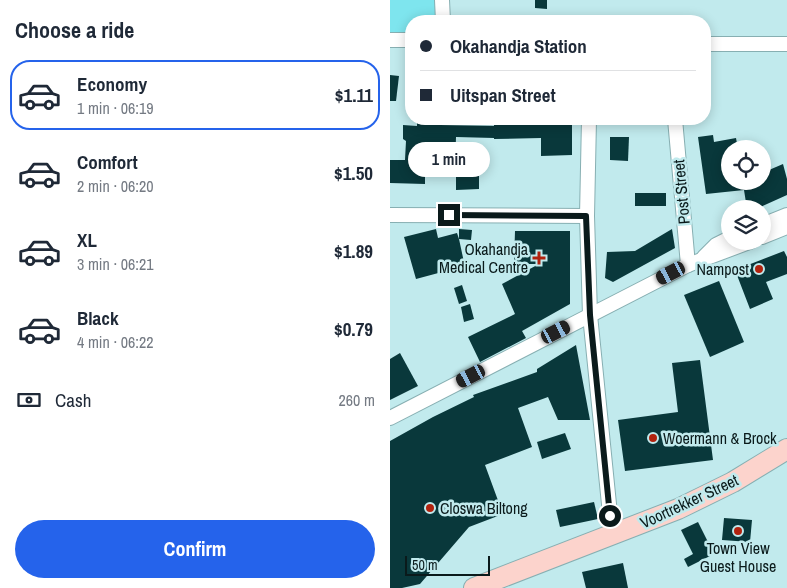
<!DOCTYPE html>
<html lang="en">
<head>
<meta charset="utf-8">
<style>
	:root { --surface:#fff; --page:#f2f2f3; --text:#1f2937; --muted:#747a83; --line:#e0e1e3; --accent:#2563eb }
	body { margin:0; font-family:"Archivo Narrow",sans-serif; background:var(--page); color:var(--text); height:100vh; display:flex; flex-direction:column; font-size:19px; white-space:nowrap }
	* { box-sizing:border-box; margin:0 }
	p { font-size:16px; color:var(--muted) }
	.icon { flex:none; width:28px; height:28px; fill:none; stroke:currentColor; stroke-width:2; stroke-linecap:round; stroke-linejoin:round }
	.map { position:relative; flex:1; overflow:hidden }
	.sheet { display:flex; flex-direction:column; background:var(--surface); width:390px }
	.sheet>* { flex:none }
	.guide { position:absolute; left:15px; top:15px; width:306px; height:110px; border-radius:20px; box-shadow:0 2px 12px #0003; display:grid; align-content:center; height:110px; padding:0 15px; background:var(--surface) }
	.buttons { position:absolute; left:331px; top:140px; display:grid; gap:10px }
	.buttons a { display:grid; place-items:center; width:50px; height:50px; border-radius:50%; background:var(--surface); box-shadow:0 2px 12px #0003; font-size:25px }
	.scale { position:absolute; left:15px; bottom:12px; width:85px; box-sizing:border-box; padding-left:5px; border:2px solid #0a1a1b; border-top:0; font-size:14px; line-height:18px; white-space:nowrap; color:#0a1a1b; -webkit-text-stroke:4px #c1eaed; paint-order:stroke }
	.end { position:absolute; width:22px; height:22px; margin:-11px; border:6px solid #0a1a1b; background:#fff; box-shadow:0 0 0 2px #fff }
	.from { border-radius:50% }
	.bubble { position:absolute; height:35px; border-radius:18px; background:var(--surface); box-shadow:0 2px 12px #0003; font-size:16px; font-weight:700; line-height:35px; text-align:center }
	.car { position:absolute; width:15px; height:30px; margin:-15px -8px; border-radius:6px; box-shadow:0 0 4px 1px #0007; background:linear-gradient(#222 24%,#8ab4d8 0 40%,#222 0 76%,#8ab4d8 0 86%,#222 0) }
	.guide b { display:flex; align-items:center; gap:18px; height:48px; font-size:19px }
	.guide b+b { border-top:1px solid var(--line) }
	.guide i { width:12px; height:12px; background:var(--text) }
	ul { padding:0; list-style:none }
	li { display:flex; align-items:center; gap:15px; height:70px; margin:0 10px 8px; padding:0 5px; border:2px solid transparent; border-radius:20px }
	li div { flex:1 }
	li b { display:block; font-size:19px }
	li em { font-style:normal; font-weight:700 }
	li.current { border-color:var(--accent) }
	li>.icon { width:45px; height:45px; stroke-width:1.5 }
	h2 { padding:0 15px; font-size:22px; line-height:60px }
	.pay { display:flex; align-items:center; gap:12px; height:55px; padding:0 15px; font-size:19px }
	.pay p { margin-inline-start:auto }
	.action { display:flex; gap:10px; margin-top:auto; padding:10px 15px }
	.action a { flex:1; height:58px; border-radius:30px; background:var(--accent); color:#fff; font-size:20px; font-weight:700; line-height:58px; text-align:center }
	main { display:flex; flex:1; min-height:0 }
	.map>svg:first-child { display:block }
	.green { fill:#7ee5ee }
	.building { fill:#09383b }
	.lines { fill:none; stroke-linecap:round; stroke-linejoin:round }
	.minor-casing { stroke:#87afb2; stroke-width:16 }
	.secondary-casing { stroke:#87afb2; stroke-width:22 }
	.minor { stroke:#fff; stroke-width:14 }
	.secondary { stroke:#fcd3cc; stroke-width:20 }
	.route { stroke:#0a1a1b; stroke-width:6 }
	.poi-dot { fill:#b1230f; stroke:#c1eaed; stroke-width:2 }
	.labels { text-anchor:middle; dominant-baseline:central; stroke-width:5; stroke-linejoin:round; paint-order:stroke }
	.street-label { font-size:16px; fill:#0a1a1b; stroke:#c1eaed }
	.poi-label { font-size:16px; fill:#0a1a1b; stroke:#c1eaed; text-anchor:end }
</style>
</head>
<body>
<main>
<section class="sheet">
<h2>Choose a ride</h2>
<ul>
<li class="current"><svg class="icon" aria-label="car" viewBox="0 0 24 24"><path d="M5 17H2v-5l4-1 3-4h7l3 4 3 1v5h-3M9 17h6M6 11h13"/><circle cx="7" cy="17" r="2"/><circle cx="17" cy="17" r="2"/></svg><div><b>Economy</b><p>1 min · 06:19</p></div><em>$1.11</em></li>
<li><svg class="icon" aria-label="car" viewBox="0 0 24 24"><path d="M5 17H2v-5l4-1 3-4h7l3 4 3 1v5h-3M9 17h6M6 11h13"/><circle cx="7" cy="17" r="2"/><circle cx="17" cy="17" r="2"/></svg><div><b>Comfort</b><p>2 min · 06:20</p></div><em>$1.50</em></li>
<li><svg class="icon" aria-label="car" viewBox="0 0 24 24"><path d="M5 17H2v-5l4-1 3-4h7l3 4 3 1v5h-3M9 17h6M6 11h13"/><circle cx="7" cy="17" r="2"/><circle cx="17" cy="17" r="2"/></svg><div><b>XL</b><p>3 min · 06:21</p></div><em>$1.89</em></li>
<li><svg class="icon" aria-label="car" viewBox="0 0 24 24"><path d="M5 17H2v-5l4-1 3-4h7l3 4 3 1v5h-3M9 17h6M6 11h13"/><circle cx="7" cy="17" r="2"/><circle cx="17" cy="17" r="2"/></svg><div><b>Black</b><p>4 min · 06:22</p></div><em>$0.79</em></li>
</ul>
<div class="pay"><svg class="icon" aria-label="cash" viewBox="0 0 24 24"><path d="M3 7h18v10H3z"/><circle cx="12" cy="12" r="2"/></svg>Cash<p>260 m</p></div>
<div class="action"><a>Confirm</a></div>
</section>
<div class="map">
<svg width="397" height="588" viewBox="0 0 397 588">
	<rect width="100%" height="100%" fill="#c1eaed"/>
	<polygon class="green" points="0,0 52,0 53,21 21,21 21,40 0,40"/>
	<g class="building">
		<polygon points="145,0 157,0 157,9 145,8"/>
		<polygon points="0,75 9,76 6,101 0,101"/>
		<polygon points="104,119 182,119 182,155 151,156 151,138 104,139 104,138 66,137 65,166 35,165 35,184 0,183 0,160 15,160 16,141 13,139 13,125 27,126 27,121 50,122 50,125 104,126"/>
		<polygon points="323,135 324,142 346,138 348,149 340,149 340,181 372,181 372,173 393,164 397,179 397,195 366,209 357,209 354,190 316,194 308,137"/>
		<polygon points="220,137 239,137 238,161 220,160"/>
		<polygon points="66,176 89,176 89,189 66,190"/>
		<rect x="245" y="193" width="31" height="13"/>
		<polygon points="46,229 48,238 67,233 69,239 69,229 82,230 81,240 69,239 75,267 67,269 67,268 26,279 14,237"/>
		<polygon points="282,229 285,248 223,282 215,278 217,252 245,251"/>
		<polygon points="125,231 180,231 180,304 132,331 136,338 90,362 78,337 125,314 112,284 149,264 124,264"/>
		<polygon points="394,251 397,257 397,274 376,282 383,299 360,309 345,270"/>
		<polygon points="329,281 354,342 320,357 294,295"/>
		<polygon points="72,285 77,301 69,304 64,288"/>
		<polygon points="80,304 84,319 74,322 71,307"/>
		<polygon points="186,345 200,420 168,420 158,397 128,408 142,447 95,465 113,514 79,527 30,584 12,588 0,588 0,441 43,417 84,397 83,395 147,372 147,369"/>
		<polygon points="10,353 28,386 0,400 0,359"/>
		<polygon points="310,360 323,460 235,471 228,420 288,412 282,363"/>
		<polygon points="175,433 181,449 152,459 147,442"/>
		<polygon points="204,502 208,519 170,527 166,510"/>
		<polygon points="334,518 362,520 360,542 332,540"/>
		<polygon points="308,522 324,554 298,567 294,559 303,554 291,530"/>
		<polygon points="233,563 238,588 196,588 192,572"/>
	</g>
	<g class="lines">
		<g class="minor-casing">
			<g id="minor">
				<polyline points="52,0 53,21"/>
				<polyline points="0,40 21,40"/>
				<polyline points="315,44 397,44"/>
				<polyline points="199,119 197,216 200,315 222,534"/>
				<polyline points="285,119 298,265"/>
				<polyline points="0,215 197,216"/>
				<polyline points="372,225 397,215"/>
				<polyline points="372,237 397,227"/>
				<polyline points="314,257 326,245 340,238"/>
				<polyline points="0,418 298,265 362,241"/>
			</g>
		</g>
		<g class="secondary-casing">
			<polyline id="secondary" points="84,588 288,509 343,482 397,449"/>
		</g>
		<use href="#minor" class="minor"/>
		<use href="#secondary" class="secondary"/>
	</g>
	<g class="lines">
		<polyline class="route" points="59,215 196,216 200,315 220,516"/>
	</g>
	<g class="poi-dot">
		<path d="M146.5 250.5h5v5h5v5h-5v5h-5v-5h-5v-5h5z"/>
		<circle cx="369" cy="269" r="5"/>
		<circle cx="263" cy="438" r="5"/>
		<circle cx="40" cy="508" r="5"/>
		<circle cx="348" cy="531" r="5"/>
	</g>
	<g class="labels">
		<g class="street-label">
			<text transform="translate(291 192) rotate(-95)">Post Street</text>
			<text transform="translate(299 501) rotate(-25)">Voortrekker Street</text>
		</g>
		<g class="poi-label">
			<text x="138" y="249">Okahandja<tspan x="138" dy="18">Medical Centre</tspan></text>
			<text x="359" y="269">Nampost</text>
			<text x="273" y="438" text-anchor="start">Woermann &amp; Brock</text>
			<text x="50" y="508" text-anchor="start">Closwa Biltong</text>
			<text x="348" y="548" text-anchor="middle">Town View<tspan x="348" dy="18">Guest House</tspan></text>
		</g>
	</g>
</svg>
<div class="buttons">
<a><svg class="icon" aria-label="locate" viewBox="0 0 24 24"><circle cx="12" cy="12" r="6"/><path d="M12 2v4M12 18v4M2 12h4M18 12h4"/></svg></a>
<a><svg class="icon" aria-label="layers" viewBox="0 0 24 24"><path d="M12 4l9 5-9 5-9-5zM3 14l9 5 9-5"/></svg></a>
</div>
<div class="scale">50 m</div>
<i class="end from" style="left:220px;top:516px"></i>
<i class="end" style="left:59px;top:215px"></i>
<div class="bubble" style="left:18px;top:142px;width:82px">1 min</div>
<i class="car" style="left:281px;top:273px;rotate:243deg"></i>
<i class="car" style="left:166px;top:332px;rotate:63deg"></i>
<i class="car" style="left:81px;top:376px;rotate:243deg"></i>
<div class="guide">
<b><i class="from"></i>Okahandja Station</b>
<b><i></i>Uitspan Street</b>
</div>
</div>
</main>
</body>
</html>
